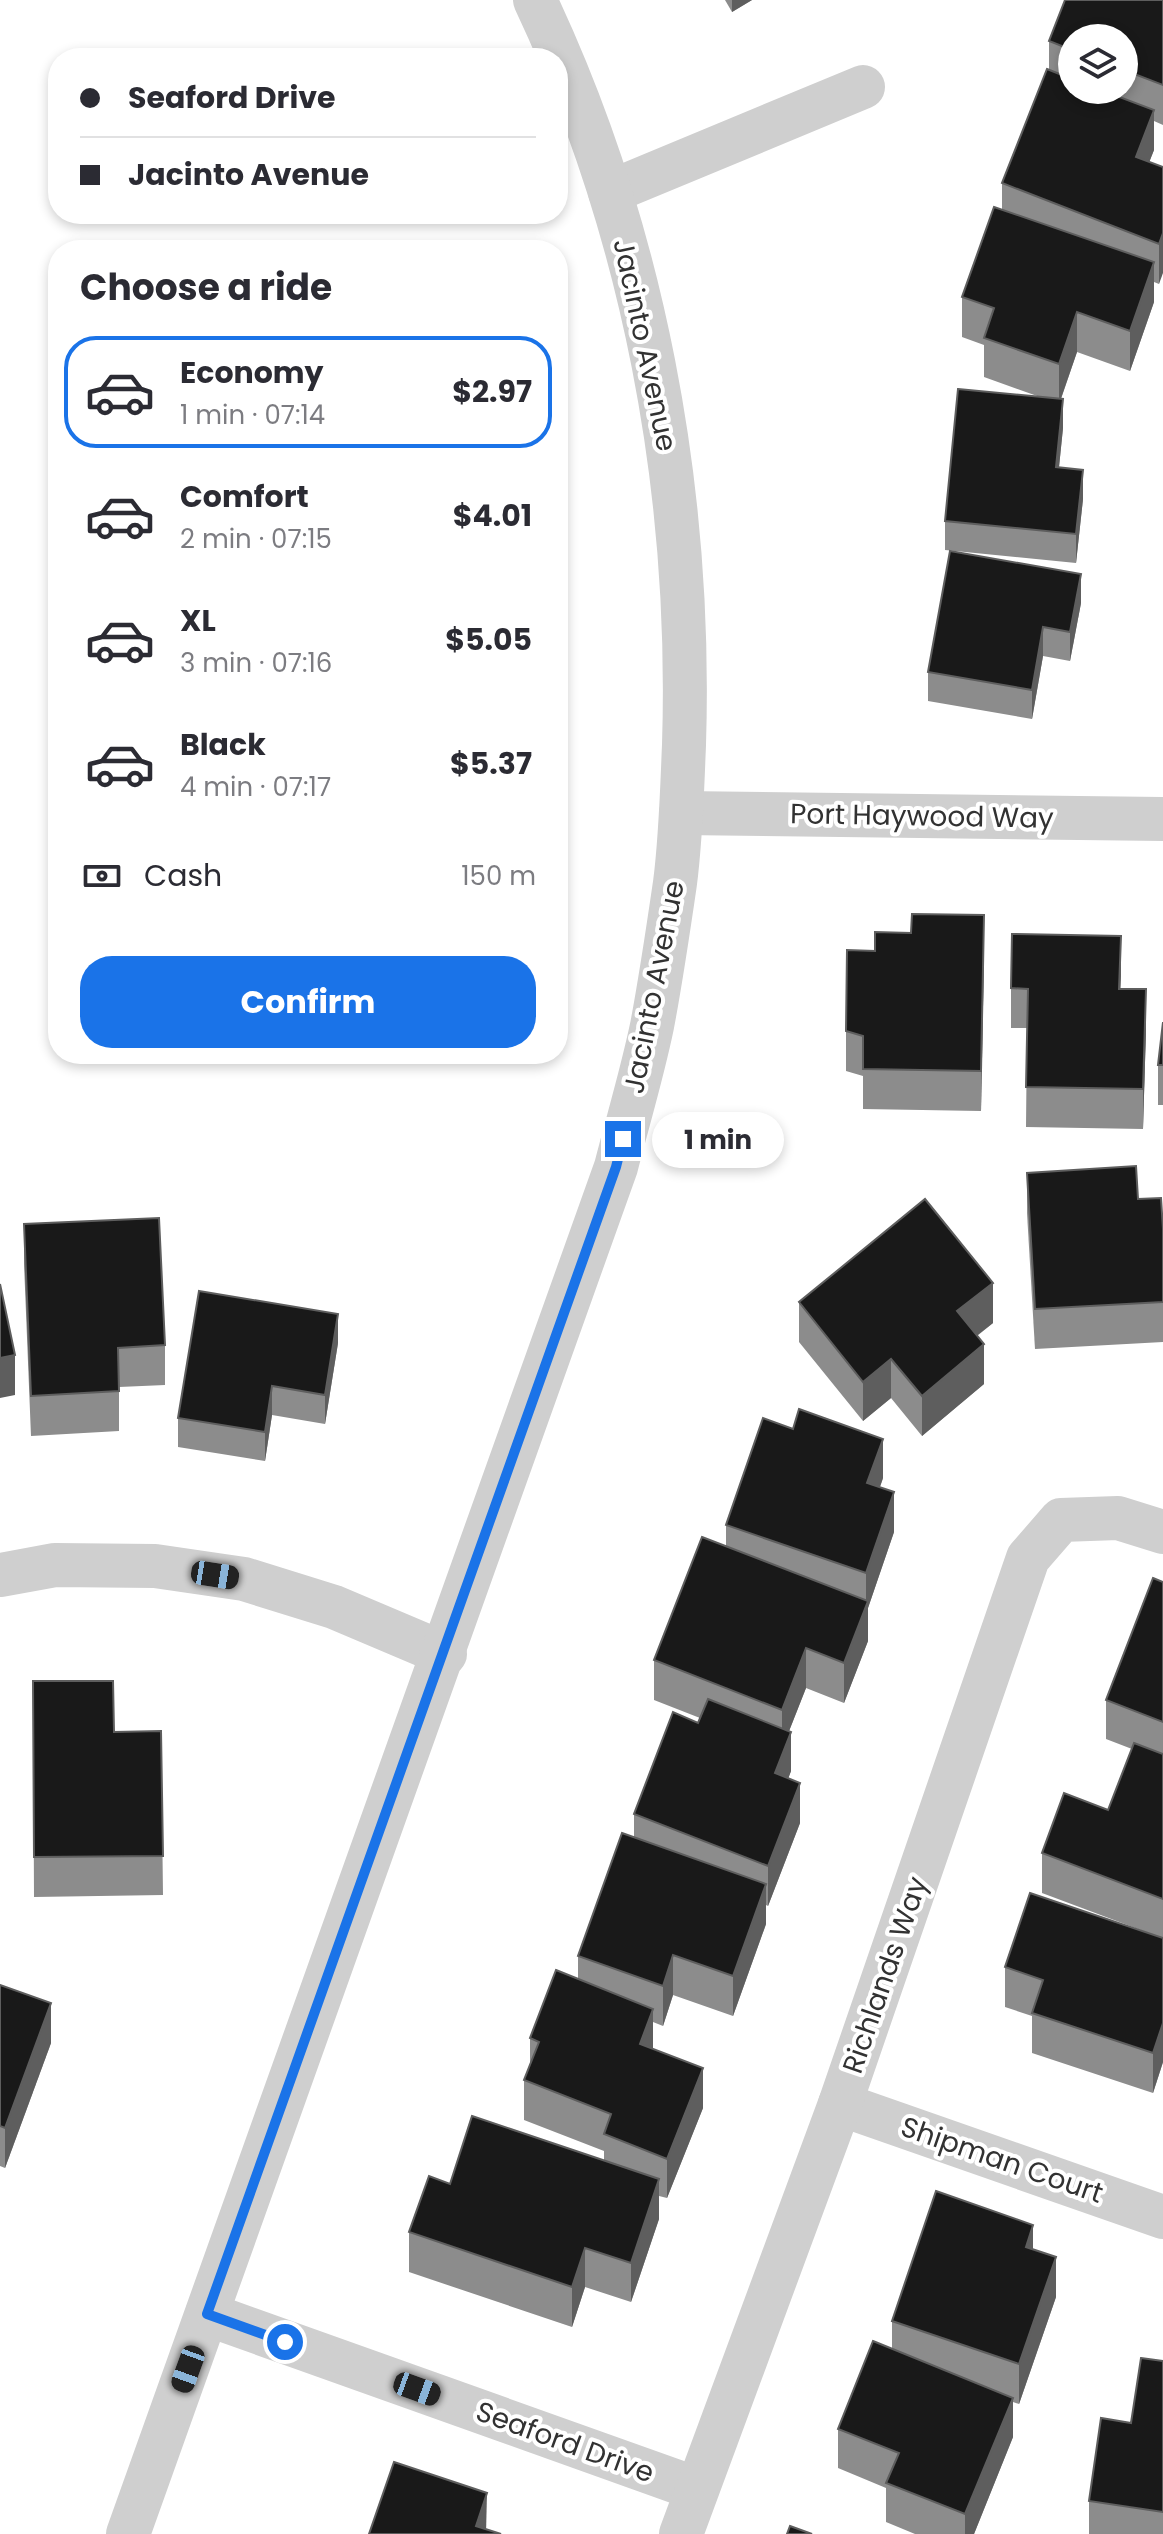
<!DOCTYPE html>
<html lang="en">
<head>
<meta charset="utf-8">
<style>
	:root { --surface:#fff; --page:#f2f2f3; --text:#2b2b33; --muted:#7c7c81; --line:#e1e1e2; --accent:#1a73e8 }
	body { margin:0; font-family:Poppins,sans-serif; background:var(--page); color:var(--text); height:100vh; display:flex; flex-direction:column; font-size:30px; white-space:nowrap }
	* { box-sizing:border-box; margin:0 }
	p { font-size:26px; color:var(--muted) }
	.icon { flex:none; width:44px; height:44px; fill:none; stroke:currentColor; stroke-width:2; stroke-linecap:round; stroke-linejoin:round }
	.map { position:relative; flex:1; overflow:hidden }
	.sheet { position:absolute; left:48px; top:240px; width:520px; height:824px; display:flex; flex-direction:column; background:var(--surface); border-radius:32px; box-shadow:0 4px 12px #0003 }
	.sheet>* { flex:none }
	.top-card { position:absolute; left:48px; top:48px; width:520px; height:176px; border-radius:32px; box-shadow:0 4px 12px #0003; display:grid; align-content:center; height:176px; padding:0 32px; background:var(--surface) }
	.fabs { position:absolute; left:1058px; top:24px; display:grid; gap:16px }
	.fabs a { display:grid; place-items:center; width:80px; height:80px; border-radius:50%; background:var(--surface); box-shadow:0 4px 12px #0003; font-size:40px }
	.end { position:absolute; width:36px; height:36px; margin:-18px; border:10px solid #1a73e8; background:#fff; box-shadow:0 0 0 4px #fff }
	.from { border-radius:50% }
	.bubble { position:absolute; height:56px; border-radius:28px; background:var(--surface); box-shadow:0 4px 12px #0003; font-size:26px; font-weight:700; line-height:56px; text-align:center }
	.car { position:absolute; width:24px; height:48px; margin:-24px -12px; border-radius:10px; box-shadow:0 0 6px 2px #0007; background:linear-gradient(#222 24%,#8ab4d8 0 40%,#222 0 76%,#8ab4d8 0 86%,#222 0) }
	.top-card b { display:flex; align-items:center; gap:28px; height:76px; font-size:30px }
	.top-card b+b { border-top:2px solid var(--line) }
	.top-card i { width:20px; height:20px; background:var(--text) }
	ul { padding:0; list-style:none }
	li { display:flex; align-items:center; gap:24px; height:112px; margin:0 16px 12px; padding:0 16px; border:4px solid transparent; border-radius:32px }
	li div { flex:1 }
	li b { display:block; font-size:30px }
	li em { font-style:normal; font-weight:700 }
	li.on { border-color:var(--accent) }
	li>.icon { width:72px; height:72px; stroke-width:1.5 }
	h2 { padding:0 32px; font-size:36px; line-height:96px }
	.pay { display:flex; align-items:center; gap:20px; height:88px; padding:0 32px; font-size:30px }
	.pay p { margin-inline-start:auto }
	.cta { display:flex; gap:16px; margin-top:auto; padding:16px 32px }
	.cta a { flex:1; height:92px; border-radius:32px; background:var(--accent); color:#fff; font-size:32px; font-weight:700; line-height:92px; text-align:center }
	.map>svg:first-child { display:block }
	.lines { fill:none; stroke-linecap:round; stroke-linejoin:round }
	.minor { stroke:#cfcfcf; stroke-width:44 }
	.wall { fill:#8c8c8c; fill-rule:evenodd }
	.shaded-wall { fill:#5e5e5e }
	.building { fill:#191919; stroke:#5e5e5e; stroke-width:2 }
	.route { stroke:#1a73e8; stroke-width:10 }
	.labels { text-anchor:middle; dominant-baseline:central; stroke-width:8; stroke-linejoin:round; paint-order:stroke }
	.street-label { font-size:28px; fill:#323232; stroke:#fff }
</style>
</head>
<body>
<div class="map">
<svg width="1163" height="2534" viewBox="0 0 1163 2534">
	<rect width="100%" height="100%" fill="#fff"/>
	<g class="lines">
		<g class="minor">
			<polyline points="610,192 863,87"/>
			<polyline points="681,813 1163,819"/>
			<polyline points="0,1575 55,1565 155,1566 244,1579 334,1607 445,1654"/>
			<polyline points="840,2104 1163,2217"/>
			<polyline points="207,2314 697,2489"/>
			<path d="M 128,2534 L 616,1167 C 628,1120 642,1074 652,1026 C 661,979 668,931 675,883 C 681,837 682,791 684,745 C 692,490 644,231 535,0"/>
			<polyline points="681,2534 840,2104 1028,1558 1061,1520 1118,1518 1163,1532"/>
		</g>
	</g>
	<g class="wall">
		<polygon points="725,0 752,0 732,12"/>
		<path d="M 1163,0 L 1163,125 L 1154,121 L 1154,150 L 1149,162 L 1163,167 L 1159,284 L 1154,282 L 1154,302 L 1130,371 L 1077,352 L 1061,399 L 1063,428 L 1059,467 L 1083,499 L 1076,563 L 945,550 L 945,521 L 1040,397 L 984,377 L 984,345 L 962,337 L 962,297 L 1002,210 L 1002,183 L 1049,70 L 1049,41 ZM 1072,38 L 1124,38 L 1124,90 L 1072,90 Z"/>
		<polygon points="1081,603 1070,661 1043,656 1032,719 928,701 928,672"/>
		<polygon points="911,933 984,955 981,1111 863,1109 863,1076 846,1071 846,1031 875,951"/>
		<polygon points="1011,988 1121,989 1146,1029 1143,1129 1026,1127 1027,1028 1011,1028"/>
		<polygon points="1163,1022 1163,1105 1158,1105 1158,1065"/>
		<polygon points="1027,1173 1138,1199 1163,1229 1163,1342 1035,1349 1027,1213"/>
		<polygon points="24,1224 165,1345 165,1385 119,1387 119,1431 31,1436 24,1264"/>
		<polygon points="799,1302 993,1323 977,1336 984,1384 922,1436 891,1398 863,1421 799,1342"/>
		<polygon points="338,1343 325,1424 272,1415 265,1461 178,1447 178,1418"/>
		<polygon points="883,1478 880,1487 894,1532 868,1608 868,1641 844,1703 806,1688 789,1731 791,1771 788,1779 800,1823 768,1906 766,1905 766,1924 733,2016 673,1995 663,2026 653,2022 653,2049 703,2108 667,2198 659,2196 659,2219 631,2302 585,2287 572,2327 409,2272 409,2232 450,2184 604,2160 604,2151 524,2120 524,2080 530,2065 530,2038 578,1979 578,1956 634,1837 634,1814 698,1723 700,1718 654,1700 654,1660 726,1546 726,1525"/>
		<polygon points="1163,1582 1163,2062 1153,2093 1032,2053 1032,2016 1005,2007 1005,1967 1146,1932 1042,1893 1042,1853 1108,1810 1132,1749 1106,1739 1106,1700"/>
		<polygon points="33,1681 114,1732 161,1731 163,1895 34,1897"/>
		<polygon points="0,1985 51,2043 5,2168 0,2166"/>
		<polygon points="1033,2249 1056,2297 1019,2404 1013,2402 1013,2437 974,2534 915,2534 886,2522 886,2488 838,2468 838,2429 892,2349 892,2321"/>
		<polygon points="1163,2361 1163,2534 1089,2534 1089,2501"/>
	</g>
	<g class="shaded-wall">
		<polygon points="732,0 752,0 732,12"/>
		<polygon points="1154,110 1154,150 1136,196 1136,157"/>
		<polygon points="1163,233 1163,273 1159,284 1159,244"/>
		<polygon points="1154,262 1154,302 1130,371 1130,331"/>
		<polygon points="1077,312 1077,352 1059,404 1059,364"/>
		<polygon points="1063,399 1063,428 1056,496 1056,467"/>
		<polygon points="1083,470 1083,499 1076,563 1076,534"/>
		<polygon points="1081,574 1081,603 1070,661 1070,632"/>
		<polygon points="1043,627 1043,656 1032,719 1032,690"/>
		<polygon points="984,915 984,955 981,1111 981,1071"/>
		<polygon points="1121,936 1121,976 1119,1029 1119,989"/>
		<polygon points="1146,989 1146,1029 1143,1129 1143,1089"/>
		<polygon points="993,1283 993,1323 957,1351 957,1311"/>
		<polygon points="338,1314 338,1343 325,1424 325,1395"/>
		<polygon points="984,1344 984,1384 922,1436 922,1396"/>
		<polygon points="15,1355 15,1395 0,1398 0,1358"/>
		<polygon points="891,1359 891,1398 863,1421 863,1382"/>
		<polygon points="272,1386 272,1415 265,1461 265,1432"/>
		<polygon points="883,1439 883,1478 867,1523 867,1483"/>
		<polygon points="894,1492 894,1532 868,1608 868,1641 844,1703 844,1663 866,1606 866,1573"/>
		<polygon points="806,1648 806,1688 782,1749 782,1710"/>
		<polygon points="791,1732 791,1771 775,1813 775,1773"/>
		<polygon points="800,1783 800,1823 768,1906 768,1866"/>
		<polygon points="766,1884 766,1924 733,2016 733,1976"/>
		<polygon points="673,1955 673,1995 663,2026 663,1986"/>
		<polygon points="51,2003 51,2043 5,2168 5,2128"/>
		<polygon points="653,2009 653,2049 640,2044"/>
		<polygon points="1163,2023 1163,2062 1153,2093 1153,2053"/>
		<polygon points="703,2068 703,2108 667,2198 667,2159"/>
		<polygon points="659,2179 659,2219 631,2302 631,2263"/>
		<polygon points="1033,2225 1033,2265 1026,2247"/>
		<polygon points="585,2248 585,2287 572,2327 572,2287"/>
		<polygon points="1056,2257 1056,2297 1019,2404 1019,2364"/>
		<polygon points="1013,2398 1013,2437 974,2534 965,2534 965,2514"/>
		<polygon points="487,2493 486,2534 476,2526"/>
	</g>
	<g class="building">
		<polygon points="1065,0 1163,0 1163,85 1124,70 1124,38 1072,38 1072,50 1049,41"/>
		<polygon points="1047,69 1072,79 1072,90 1101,90 1154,110 1136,157 1163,167 1163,233 1159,244 1002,183"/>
		<polygon points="994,207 1154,262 1130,331 1077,312 1059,364 984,338 994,308 962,297"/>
		<polygon points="958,389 1063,399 1056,467 1083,470 1076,534 945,521"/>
		<polygon points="950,551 1081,574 1070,632 1043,627 1032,690 928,672"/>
		<polygon points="912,914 984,915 981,1071 863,1069 863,1036 846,1031 847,950 875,951 875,932 911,933"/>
		<polygon points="1012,934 1121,936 1119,989 1146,989 1143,1089 1026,1087 1028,989 1011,988"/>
		<polygon points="1163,1022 1163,1065 1158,1065"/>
		<polygon points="1136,1166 1138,1199 1161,1198 1163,1229 1163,1302 1035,1309 1027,1173"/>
		<polygon points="925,1199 993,1283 957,1311 984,1344 922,1396 891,1359 863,1382 799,1302"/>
		<polygon points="159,1218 165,1345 118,1348 119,1391 31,1396 24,1224"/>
		<polygon points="0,1284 15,1355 0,1358"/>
		<polygon points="199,1291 338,1314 325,1395 272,1386 265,1432 178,1418"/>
		<polygon points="799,1409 883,1439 867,1483 894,1492 866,1573 726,1525 763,1418 793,1429"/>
		<polygon points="702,1537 868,1601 844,1663 806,1648 782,1710 654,1660"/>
		<polygon points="1153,1578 1163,1582 1163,1722 1106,1700"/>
		<polygon points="33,1681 113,1681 114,1732 161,1731 163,1856 34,1857"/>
		<polygon points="708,1699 791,1732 775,1773 800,1783 768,1866 634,1814 673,1712 698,1723"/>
		<polygon points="1134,1743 1163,1754 1163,1899 1042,1853 1064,1793 1108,1810"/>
		<polygon points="622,1833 766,1884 733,1976 673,1955 663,1986 578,1956"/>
		<polygon points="1030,1893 1163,1938 1163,2023 1153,2053 1032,2013 1043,1980 1005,1967"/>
		<polygon points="556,1970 653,2009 640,2044 703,2068 667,2159 604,2134 611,2114 524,2080 539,2042 530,2038"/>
		<polygon points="0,1985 51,2003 5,2128 0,2126"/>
		<polygon points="472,2116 659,2179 631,2263 585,2248 572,2287 409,2232 429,2176 450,2184"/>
		<polygon points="936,2191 1033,2225 1026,2247 1056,2257 1019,2364 892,2321"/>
		<polygon points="873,2341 1013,2398 965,2514 886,2483 899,2453 838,2429"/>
		<polygon points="1141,2358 1163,2361 1163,2512 1089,2501 1101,2418 1131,2423"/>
		<polygon points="394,2462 487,2493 476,2526 501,2534 369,2534"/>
		<polygon points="790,2526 812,2534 787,2534"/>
	</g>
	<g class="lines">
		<polyline class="route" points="285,2342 207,2314 616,1167 623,1139"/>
	</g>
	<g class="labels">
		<g class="street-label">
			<text transform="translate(645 345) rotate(78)">Jacinto Avenue</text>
			<text transform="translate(922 816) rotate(1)">Port Haywood Way</text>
			<text transform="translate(654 987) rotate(-79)">Jacinto Avenue</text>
			<text transform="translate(885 1975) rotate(-71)">Richlands Way</text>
			<text transform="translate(1002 2160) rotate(19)">Shipman Court</text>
			<text transform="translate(565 2442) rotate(20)">Seaford Drive</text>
		</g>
	</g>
</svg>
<div class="fabs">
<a><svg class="icon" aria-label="layers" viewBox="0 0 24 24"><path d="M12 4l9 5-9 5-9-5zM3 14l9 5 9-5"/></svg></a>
</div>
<i class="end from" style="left:285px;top:2342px"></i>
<i class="end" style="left:623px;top:1139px"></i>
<div class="bubble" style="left:652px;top:1112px;width:132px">1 min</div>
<i class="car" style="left:215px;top:1575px;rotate:99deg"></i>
<i class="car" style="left:188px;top:2369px;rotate:200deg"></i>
<i class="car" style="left:417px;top:2389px;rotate:110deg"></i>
<div class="top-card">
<b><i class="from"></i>Seaford Drive</b>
<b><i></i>Jacinto Avenue</b>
</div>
<section class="sheet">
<h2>Choose a ride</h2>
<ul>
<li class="on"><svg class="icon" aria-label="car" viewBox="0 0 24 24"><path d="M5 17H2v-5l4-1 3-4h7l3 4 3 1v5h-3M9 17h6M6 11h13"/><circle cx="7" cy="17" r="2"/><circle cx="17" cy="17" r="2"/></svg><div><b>Economy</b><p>1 min · 07:14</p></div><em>$2.97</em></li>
<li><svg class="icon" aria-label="car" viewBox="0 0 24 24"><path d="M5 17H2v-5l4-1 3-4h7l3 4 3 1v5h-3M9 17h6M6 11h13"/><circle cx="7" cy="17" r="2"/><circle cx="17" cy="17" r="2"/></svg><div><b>Comfort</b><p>2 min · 07:15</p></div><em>$4.01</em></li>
<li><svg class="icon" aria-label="car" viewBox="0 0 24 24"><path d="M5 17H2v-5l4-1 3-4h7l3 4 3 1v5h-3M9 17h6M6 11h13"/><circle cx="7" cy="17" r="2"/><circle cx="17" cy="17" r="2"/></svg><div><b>XL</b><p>3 min · 07:16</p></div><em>$5.05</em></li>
<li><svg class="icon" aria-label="car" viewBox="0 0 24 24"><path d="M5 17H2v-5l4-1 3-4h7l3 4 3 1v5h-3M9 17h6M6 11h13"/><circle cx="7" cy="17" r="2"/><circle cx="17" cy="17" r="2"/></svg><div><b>Black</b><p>4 min · 07:17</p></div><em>$5.37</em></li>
</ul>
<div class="pay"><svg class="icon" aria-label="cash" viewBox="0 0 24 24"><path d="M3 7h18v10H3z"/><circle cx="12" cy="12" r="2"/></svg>Cash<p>150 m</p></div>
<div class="cta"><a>Confirm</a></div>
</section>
</div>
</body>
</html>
